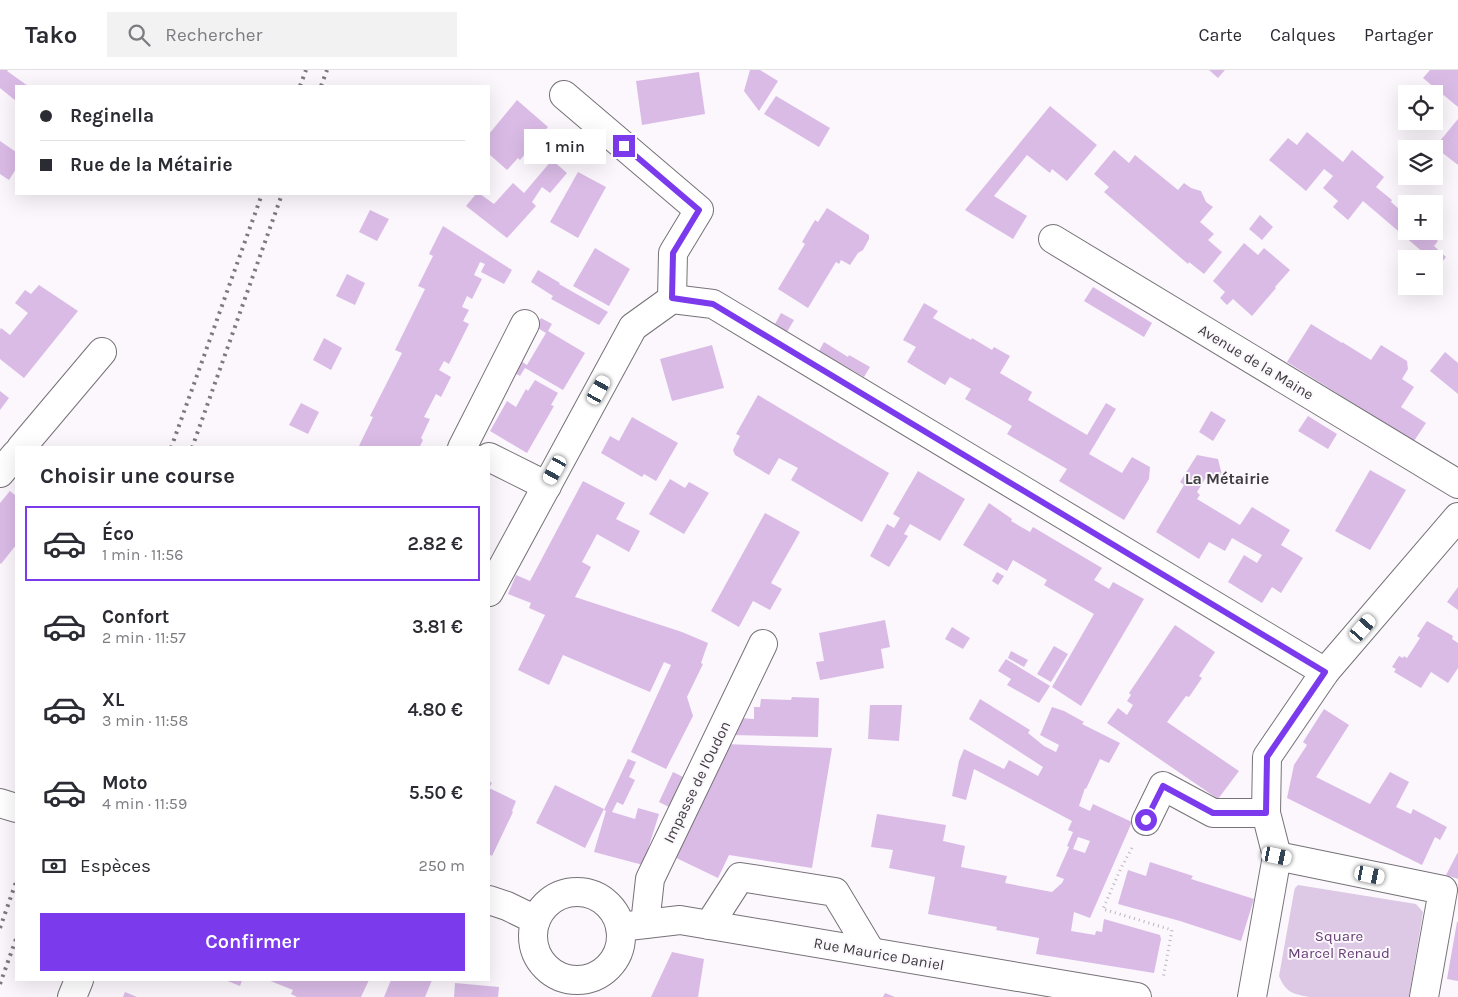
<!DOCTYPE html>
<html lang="fr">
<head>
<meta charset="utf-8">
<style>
	:root { --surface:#fff; --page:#f2f2f3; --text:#2b2b33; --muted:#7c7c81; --line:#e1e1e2; --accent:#7c3aed }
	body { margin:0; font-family:Karla,sans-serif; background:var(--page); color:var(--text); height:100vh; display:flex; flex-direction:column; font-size:19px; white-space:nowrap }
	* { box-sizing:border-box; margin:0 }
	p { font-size:16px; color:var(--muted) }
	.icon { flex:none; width:28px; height:28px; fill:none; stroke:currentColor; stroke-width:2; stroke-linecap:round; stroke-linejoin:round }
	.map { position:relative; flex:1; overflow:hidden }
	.side { position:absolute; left:15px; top:376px; width:475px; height:535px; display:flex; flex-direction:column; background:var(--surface); border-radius:0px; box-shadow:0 5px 20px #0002 }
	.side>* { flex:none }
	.banner { position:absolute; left:15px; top:15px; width:475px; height:110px; border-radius:0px; box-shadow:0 5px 20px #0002; display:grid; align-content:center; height:110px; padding:0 25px; background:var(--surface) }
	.tools { position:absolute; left:1398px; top:15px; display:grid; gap:10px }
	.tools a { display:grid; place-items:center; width:45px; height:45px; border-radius:0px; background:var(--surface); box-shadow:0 5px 20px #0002; font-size:25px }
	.end { position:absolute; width:22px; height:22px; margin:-11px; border:6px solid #7c3aed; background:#fff; box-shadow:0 0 0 2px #fff }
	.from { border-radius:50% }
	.bubble { position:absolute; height:35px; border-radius:0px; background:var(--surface); box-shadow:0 5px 20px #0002; font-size:16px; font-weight:600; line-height:35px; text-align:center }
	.car { position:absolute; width:15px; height:30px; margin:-15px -8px; border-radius:6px; box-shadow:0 0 4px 1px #0007; background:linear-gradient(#fff 24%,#345 0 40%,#fff 0 76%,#345 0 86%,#fff 0) }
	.banner b { display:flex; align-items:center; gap:18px; height:48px; font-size:19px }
	.banner b+b { border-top:1px solid var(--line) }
	.banner i { width:12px; height:12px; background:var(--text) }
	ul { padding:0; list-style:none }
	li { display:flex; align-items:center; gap:15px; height:75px; margin:0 10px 8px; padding:0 15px; border:2px solid transparent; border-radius:0px }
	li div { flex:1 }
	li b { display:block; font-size:19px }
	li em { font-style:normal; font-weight:600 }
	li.on { border-color:var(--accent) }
	li>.icon { width:45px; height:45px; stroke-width:1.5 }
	h2 { padding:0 25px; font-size:22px; line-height:60px }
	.pay { display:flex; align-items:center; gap:12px; height:55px; padding:0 25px; font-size:19px }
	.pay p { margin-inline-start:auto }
	.action { display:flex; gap:10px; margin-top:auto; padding:10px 25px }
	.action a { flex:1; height:58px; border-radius:0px; background:var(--accent); color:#fff; font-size:20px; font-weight:600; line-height:58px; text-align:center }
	header { display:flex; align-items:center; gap:30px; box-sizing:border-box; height:70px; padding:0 25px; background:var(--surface); border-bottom:1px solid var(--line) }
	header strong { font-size:24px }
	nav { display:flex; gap:28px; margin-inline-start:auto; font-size:18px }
	.search { width:350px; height:45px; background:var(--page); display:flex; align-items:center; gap:12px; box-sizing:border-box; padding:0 18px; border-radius:0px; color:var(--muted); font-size:19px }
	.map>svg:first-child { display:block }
	.green { fill:#ddc9e5 }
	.building { fill:#dabbe6; fill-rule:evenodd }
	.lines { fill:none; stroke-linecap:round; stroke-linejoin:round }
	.minor-casing { stroke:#767277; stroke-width:30 }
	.path { stroke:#b9b6ba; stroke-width:3; stroke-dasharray:1 4; stroke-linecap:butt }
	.minor { stroke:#fff; stroke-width:28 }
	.rail { stroke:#7c7a7d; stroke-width:4; stroke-dasharray:2.5 5; stroke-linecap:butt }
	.route { stroke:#7c3aed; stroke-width:6 }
	.labels { text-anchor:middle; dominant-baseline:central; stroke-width:4; stroke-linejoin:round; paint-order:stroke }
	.street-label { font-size:15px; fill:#3e3c3e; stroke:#fbf7fd }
	.park-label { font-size:15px; fill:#653d73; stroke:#fbf7fd }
	.neighbourhood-label { font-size:16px; font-weight:bold; fill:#3e3c3e; stroke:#fbf7fd }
</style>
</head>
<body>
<header>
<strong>Tako</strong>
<div class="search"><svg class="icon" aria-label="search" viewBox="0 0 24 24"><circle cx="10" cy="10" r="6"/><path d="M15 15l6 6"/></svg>Rechercher</div>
<nav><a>Carte</a><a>Calques</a><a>Partager</a></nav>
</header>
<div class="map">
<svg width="1458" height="927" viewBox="0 0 1458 927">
	<rect width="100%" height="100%" fill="#fbf7fd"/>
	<path class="green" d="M 1298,815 L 1416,834 L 1423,842 L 1409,927 L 1310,927 C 1293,924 1286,923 1279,906 L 1294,822 L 1295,818 Z"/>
	<g class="building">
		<polygon points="0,0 8,0 7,1 28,16 16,16 16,31 0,18"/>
		<polygon points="750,0 760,0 778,11 759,41 744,21"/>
		<polygon points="1209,0 1225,0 1218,8"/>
		<polygon points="1430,0 1458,0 1458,37 1423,8"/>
		<polygon points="699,2 705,44 642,55 636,11"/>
		<polygon points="776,26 830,58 819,77 764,44"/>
		<polygon points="517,30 548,57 520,90 518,88 507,100 489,84 489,64"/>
		<polygon points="1050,36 1097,75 1067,111 1052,99 1050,103 1027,85 994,126 1027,146 1013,169 965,140"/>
		<polygon points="1458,49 1458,95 1435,77"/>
		<polygon points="1307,62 1343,92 1352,80 1384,107 1376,117 1392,130 1391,132 1406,145 1406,161 1426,161 1438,171 1434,176 1446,187 1439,196 1434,191 1434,189 1431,189 1363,131 1348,150 1333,137 1338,131 1323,118 1333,106 1324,99 1306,121 1269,90 1288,68 1297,75"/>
		<polygon points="0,71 16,82 16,99 9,110 0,104"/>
		<polygon points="1114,80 1129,93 1135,85 1178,120 1184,113 1191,118 1201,121 1206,132 1213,137 1200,152 1214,164 1208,170 1222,182 1204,204 1189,192 1188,194 1104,122 1109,117 1094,104"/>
		<polygon points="552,90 567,103 550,123 542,117 532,132 536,136 507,168 466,136 476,124 480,124 494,134 513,113 524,123"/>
		<polygon points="578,102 606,117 578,168 550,152"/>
		<polygon points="827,138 869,165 869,169 863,180 858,183 850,195 841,190 839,194 836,192 808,238 778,219 805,174 802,172 815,150 818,152"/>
		<polygon points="370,140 389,149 377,171 359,162"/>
		<polygon points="1260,145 1273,157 1262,170 1249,159"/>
		<polygon points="443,156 512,200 504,214 481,202 485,194 480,192 474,205 482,209 472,229 467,226 462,237 469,240 463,251 469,254 449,294 444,291 439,300 451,307 441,327 436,324 424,347 430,349 421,368 423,370 419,378 358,378 373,347 370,346 402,283 395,280 425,219 418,216 433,186 429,184"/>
		<polygon points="1244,173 1258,185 1264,178 1290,200 1275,217 1276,218 1252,246 1233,229 1227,235 1220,228 1225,222 1213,211"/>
		<polygon points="595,178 630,199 609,236 573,216"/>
		<polygon points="538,200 560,213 559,214 608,242 599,255 551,229 553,226 531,212"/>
		<polygon points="347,204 365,213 355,235 336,226"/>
		<polygon points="39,215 78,241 24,308 0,289 0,260 1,258 10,265 28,243 15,233 25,220 31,224"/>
		<polygon points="1093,217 1152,253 1144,267 1084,231"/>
		<polygon points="924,233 938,241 933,248 971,270 972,268 992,280 994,277 1010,286 1000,303 1032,322 1028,330 1087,365 1106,333 1116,339 1089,384 1122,403 1132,387 1150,397 1149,409 1124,450 1059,411 1067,399 1007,364 1012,356 965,329 971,319 950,307 945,315 907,292 916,277 903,270"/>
		<polygon points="781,243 794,250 787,262 775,254"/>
		<polygon points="541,248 552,254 548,261 585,283 563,320 525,298 520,306 513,302 519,290 527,295 546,263 536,257"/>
		<polygon points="1311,254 1342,273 1342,272 1371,290 1381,275 1407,291 1408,299 1402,309 1414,317 1401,337 1426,353 1414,371 1287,292"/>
		<polygon points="324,268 342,278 331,300 313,290"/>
		<polygon points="824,272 848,287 849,285 870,297 864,307 819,281"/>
		<polygon points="712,275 724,318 672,331 660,289"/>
		<polygon points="1445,282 1458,293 1458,324 1430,301"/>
		<polygon points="535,310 558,323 551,335 554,336 527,383 490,361 507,331 516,337 526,319 528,321"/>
		<polygon points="0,321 9,328 0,340"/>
		<polygon points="758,325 889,403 862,452 791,410 798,398 779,388 769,405 735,385 733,380 740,366 736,364"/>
		<polygon points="301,333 319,342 308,364 289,355"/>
		<polygon points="1211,341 1226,350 1213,371 1199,362"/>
		<polygon points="1308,346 1337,364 1328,379 1298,361"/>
		<polygon points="632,347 678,373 656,411 644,404 642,407 601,383 610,366 619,371"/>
		<polygon points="1197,385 1218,389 1222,405 1205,409 1197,422 1200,425 1197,429 1240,455 1252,437 1290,460 1281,475 1303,488 1281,523 1272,517 1262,533 1228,512 1244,485 1257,493 1262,485 1232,468 1225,481 1209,472 1199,489 1156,462 1184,415 1180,412"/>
		<polygon points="1370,400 1406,420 1370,480 1335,461"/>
		<polygon points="918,401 965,429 940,471 910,454 904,464 908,466 889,497 870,486 887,454 894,458 900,448 893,444"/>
		<polygon points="670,409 685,418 689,412 709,423 684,464 649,444"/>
		<polygon points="583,411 625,433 616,449 640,461 629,482 597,464 582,492 591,497 575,527 682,562 708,573 701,593 703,594 687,627 693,646 666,699 631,682 671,595 664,592 650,622 563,585 549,615 518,600 545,545 529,538 531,533 508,524 516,505 530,511"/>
		<polygon points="10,421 16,426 16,475 1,494 0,493 0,433"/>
		<polygon points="989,433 1012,449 1011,451 1030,462 1033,457 1102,498 1094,510 1109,519 1113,512 1144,529 1081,636 1052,617 1094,544 1044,515 1047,510 1013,490 1007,501 963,475"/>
		<polygon points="765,443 800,462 771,513 782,519 770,540 753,531 739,557 711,541"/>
		<polygon points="997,502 1004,506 998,515 992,511"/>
		<polygon points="1458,517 1458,540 1447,532"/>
		<polygon points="885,550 890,577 881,579 884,598 820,610 816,592 824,591 819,563"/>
		<polygon points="1427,551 1453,566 1452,569 1458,573 1458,598 1448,613 1431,602 1421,618 1394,602 1396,599 1392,597 1399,586 1403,588 1404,586 1407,588 1420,568 1417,566"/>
		<polygon points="1175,555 1215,582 1199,606 1202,608 1189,627 1186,626 1167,652 1239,701 1218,729 1107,653 1118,638 1127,645 1133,635 1127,631 1131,625 1129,623"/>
		<polygon points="952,557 970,568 963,579 945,569"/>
		<polygon points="1054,576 1068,584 1051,612 1037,604"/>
		<polygon points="1011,581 1028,590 1024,597 1008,588"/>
		<polygon points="1006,589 1050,616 1039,633 1007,615 1011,609 998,601"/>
		<polygon points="792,627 819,628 818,667 731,665 739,648 754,649 754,637 760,637 761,629 791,630"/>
		<path d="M 980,629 L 1030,660 L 1028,663 L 1044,676 L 1056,682 L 1059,675 L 1040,665 L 1052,637 L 1064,641 L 1084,652 L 1082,654 L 1120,673 L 1109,693 L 1100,689 L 1086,719 L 1085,718 L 1079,736 L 1090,741 L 1093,734 L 1132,752 L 1090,848 L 1074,842 L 1071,861 L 1095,865 L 1096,861 L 1102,862 L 1104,849 L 1160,865 L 1161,869 L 1154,903 L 1036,884 L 1039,868 L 996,860 L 997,857 L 928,844 L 935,807 L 889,798 L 893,780 L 871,777 L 877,744 L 946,755 L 943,771 L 965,776 L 961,797 L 1007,806 L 1005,813 L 1036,819 L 1052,822 L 1062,813 L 1064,809 L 1056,806 L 1069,777 L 1067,776 L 1073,762 L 1068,760 L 1072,751 L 974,699 L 966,730 L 952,726 L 959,691 L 964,679 L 1004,699 L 1009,690 L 1038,706 L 1043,697 L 969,649 ZM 1078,767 L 1090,771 L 1085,783 L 1073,779 Z"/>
		<polygon points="870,635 902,635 899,671 868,669"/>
		<polygon points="1324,639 1349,655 1316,707 1370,734 1390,702 1409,712 1396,737 1411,744 1413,739 1447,757 1440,770 1435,767 1422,795 1287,728 1294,695 1307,675 1303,672"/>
		<polygon points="725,674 832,678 812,798 729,785 718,808 670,785"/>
		<polygon points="628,689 636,692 629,707 635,710 623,735 617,732 612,742 635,749 638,738 659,744 643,795 594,782 606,741 604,740"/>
		<polygon points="673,702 689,710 675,740 659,732"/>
		<polygon points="489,711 492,713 489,718 516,731 512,741 513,742 492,786 489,784"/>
		<polygon points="555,715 604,739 585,778 536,753"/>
		<polygon points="1458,782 1458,809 1446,805"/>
		<polygon points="1150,792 1193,806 1191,809 1254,829 1241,871 1180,851 1118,834 1128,800 1146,806"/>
		<polygon points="1457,852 1458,852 1458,911 1447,909"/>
		<polygon points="672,882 704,889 698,927 651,927"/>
		<polygon points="225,910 242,910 240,916"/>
		<polygon points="268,910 369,910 361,927 297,927 291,924 293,920"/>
		<polygon points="391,910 432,910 425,927 384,927"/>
		<polygon points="455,913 499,917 498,927 454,927"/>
		<polygon points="125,922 137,927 123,927"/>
		<polygon points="885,923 895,927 883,927"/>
	</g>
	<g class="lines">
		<g class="minor-casing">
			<g id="minor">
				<polyline points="564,25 699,140 673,183 672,229"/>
				<polyline points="1053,169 1458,414"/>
				<polyline points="21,378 102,282"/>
				<polyline points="462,378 525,254"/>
				<polyline points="489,387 547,416"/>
				<polyline points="0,403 16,384"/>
				<polyline points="489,522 633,257 672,229 713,234 1325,602"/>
				<polyline points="0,733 16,738"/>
				<polyline points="1146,751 1163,716 1213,743 1266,743"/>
				<polyline points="1277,786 1443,820 1424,927"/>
				<circle cx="577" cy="866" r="44"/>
				<polyline points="489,830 507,836 536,850"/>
				<polyline points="645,854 650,809 763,574"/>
				<polyline points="709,855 740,807 835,822 871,882"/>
				<polyline points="620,857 680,850 1137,927"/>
				<polyline points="72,927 79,910"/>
				<polyline points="1252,927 1277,786 1266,743 1267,687 1325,602 1458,447"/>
			</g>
		</g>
		<polyline class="path" points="1132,778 1121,798 1103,839 1172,860 1163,909"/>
		<use href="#minor" class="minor"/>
		<g class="rail">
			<polyline points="300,16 306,0"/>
			<polyline points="321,16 327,0"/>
			<polyline points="171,378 262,124"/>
			<polyline points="192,378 282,124"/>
			<polyline points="0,858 16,812"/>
			<polyline points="0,914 16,869"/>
		</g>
	</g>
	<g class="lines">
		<polyline class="route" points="624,76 699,140 673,183 672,228 713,234 1325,602 1267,687 1266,743 1213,743 1163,716 1146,750"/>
	</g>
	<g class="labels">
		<g class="street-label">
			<text transform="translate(1256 292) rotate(31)">Avenue de la Maine</text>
			<text transform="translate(697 712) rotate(-64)">Impasse de l'Oudon</text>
			<text transform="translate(879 884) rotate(10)">Rue Maurice Daniel</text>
		</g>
		<g class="park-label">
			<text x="1339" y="866">Square<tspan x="1339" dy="17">Marcel Renaud</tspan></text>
		</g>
		<g class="neighbourhood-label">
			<text x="1227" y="408">La Métairie</text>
		</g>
	</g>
</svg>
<div class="tools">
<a><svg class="icon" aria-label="locate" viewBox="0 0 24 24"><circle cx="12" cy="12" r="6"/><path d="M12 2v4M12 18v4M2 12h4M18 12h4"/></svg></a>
<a><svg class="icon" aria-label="layers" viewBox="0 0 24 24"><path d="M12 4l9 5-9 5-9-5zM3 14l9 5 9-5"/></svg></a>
<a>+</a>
<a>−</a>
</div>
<i class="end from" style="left:1146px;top:750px"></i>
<i class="end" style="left:624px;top:76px"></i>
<div class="bubble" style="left:524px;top:59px;width:82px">1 min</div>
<i class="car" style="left:599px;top:320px;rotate:29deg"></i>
<i class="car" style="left:555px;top:400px;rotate:209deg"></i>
<i class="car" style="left:1363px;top:558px;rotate:41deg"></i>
<i class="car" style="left:1277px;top:786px;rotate:102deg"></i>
<i class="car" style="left:1370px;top:805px;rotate:102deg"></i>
<div class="banner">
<b><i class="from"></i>Reginella</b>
<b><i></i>Rue de la Métairie</b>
</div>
<section class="side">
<h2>Choisir une course</h2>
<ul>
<li class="on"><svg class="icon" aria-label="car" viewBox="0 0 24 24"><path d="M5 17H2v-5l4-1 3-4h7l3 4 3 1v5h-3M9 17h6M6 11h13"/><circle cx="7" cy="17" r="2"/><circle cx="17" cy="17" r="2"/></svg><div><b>Éco</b><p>1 min · 11:56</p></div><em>2.82 €</em></li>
<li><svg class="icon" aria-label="car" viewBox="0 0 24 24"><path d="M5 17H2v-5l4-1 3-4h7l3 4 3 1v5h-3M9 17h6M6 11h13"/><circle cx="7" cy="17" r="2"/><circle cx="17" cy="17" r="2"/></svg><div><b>Confort</b><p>2 min · 11:57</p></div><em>3.81 €</em></li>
<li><svg class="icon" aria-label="car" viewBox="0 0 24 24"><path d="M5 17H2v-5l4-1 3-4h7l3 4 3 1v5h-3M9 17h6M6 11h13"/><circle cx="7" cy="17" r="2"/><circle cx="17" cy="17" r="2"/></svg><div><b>XL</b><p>3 min · 11:58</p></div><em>4.80 €</em></li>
<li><svg class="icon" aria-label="car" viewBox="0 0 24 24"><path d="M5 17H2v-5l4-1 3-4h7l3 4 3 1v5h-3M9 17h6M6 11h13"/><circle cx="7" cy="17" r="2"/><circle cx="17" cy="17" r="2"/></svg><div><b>Moto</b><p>4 min · 11:59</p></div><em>5.50 €</em></li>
</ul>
<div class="pay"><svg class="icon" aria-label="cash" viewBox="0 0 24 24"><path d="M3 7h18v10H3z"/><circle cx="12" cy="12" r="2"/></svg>Espèces<p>250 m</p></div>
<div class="action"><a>Confirmer</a></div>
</section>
</div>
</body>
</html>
